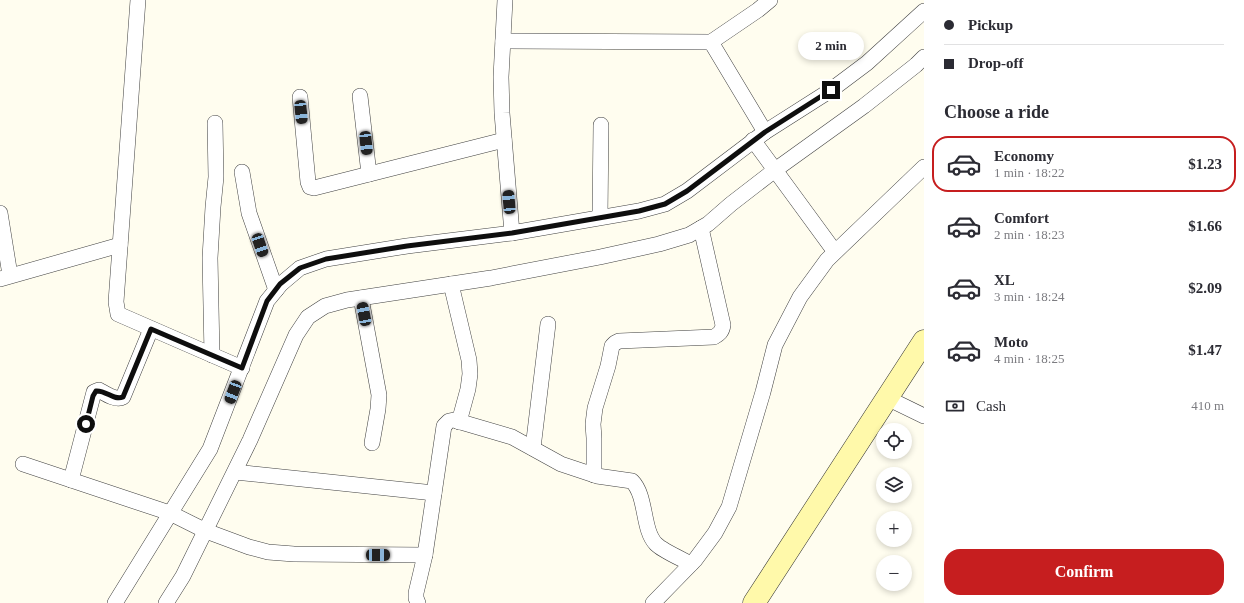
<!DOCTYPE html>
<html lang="en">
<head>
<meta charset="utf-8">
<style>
	:root { --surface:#fff; --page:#f7f7f7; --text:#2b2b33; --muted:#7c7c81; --line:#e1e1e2; --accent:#c61e1f }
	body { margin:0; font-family:Georgia,serif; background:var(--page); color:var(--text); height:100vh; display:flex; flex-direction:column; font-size:15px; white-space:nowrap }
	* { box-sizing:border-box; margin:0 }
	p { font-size:13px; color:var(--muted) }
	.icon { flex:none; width:22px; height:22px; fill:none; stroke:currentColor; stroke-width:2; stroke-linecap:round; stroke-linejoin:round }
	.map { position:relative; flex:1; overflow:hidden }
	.sheet { display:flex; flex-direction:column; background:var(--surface); width:320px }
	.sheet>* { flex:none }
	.banner { display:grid; align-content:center; height:88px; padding:0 20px; background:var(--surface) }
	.buttons { position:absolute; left:876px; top:423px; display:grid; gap:8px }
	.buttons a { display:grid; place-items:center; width:36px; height:36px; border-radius:50%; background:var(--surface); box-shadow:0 2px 6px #0003; font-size:20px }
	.end { position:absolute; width:18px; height:18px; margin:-9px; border:5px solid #0e0e0e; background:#fff; box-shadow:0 0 0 2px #fff }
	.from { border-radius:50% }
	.bubble { position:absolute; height:28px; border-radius:14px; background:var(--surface); box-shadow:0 2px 6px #0003; font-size:13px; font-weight:700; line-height:28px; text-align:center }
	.car { position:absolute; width:12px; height:24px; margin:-12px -6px; border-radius:5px; box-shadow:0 0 3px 1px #0007; background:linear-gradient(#222 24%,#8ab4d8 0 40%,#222 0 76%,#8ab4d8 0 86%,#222 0) }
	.banner b { display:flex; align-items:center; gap:14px; height:38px; font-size:15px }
	.banner b+b { border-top:1px solid var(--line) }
	.banner i { width:10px; height:10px; background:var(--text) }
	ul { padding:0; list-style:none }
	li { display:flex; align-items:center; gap:12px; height:56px; margin:0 8px 6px; padding:0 12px; border:2px solid transparent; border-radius:16px }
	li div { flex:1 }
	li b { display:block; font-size:15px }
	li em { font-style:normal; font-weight:700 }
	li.on { border-color:var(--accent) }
	li>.icon { width:36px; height:36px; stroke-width:1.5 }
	h2 { padding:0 20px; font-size:18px; line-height:48px }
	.pay { display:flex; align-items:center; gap:10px; height:44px; padding:0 20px; font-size:15px }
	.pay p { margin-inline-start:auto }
	.cta { display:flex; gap:8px; margin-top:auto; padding:8px 20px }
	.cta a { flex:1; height:46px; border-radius:16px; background:var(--accent); color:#fff; font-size:16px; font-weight:700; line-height:46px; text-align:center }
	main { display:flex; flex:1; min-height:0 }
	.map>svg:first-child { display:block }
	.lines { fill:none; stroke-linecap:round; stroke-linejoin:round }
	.minor-casing { stroke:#414141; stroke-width:16 }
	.secondary-casing { stroke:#303030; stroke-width:23 }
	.minor { stroke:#fff; stroke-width:15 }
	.secondary { stroke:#fff9aa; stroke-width:22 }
	.route { stroke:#0e0e0e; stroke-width:5 }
</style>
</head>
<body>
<main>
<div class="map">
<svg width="924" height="603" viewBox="0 0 924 603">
	<rect width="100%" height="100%" fill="#fffdef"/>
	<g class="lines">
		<g class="minor-casing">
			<g id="minor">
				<polyline points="138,0 116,302 118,314 242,368"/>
				<polyline points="505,0 501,77 502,113 512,233"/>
				<polyline points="503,41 711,42 758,10 770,0"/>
				<polyline points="711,42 765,132"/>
				<polyline points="360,96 369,174"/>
				<polyline points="300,97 308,182 310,187 314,188 504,140"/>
				<polyline points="753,140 835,252"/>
				<polyline points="242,172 249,213 276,290"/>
				<polyline points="0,213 10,275"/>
				<polyline points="600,217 601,125"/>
				<polyline points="0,279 120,245"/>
				<polyline points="451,284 469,360 470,374 468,389 459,422"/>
				<polyline points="361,298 379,395 378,409 372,443"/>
				<polyline points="212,355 210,258 213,207 216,177 215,123"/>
				<polyline points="887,398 924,416"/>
				<polyline points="533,448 548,324"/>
				<polyline points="23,464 170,513 206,531 249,547 268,552 294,554 425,555"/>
				<polyline points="235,472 434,493"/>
				<path d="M 594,475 L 594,438 L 593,424 L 595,408 L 608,366 L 612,346 L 615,343 L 619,341 L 714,337 C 719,334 722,332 723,325 L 701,228"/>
				<path d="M 71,480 L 94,392 L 99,390 C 106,394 116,401 123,397 L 151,329"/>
				<polyline points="115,603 210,449 267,301 281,284 300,268 326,259 407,246 512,233 639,211 665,204 687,191 765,132 831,90 867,63 924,11"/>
				<polyline points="166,603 183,576 250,440 296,335 308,317 325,306 347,300 491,278 600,257 659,244 689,235 708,224 731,204 775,170 864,106 916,65 924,57"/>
				<path d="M 418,603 L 416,598 L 416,593 L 425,555 L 444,426 L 449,421 L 454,420 L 512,437 L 561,464 L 597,476 L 632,481 C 647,496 642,530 656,544 C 663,551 682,559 691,564"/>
				<polyline points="653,603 695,560 715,533 729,507 763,392 775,345 800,297 827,260 924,167"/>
			</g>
		</g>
		<g class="secondary-casing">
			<polyline id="secondary" points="754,603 924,341"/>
		</g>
		<use href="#minor" class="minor"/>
		<use href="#secondary" class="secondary"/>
	</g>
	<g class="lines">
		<path class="route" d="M 86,424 L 93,396 L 96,391 C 106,390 114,401 123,397 L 151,329 L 242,368 L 267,301 L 280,284 L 300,268 L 326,259 L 407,246 L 512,233 L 639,211 L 665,204 L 687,191 L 765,132 L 831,90"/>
	</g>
</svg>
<div class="buttons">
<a><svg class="icon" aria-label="locate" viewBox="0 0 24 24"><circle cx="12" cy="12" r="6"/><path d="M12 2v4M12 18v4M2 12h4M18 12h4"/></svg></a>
<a><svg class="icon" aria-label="layers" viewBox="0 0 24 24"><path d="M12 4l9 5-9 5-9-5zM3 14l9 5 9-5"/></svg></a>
<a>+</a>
<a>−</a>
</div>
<i class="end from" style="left:86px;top:424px"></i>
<i class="end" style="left:831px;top:90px"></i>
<div class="bubble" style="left:798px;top:32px;width:66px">2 min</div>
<i class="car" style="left:301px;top:112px;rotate:174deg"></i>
<i class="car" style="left:366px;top:143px;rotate:174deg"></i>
<i class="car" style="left:509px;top:202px;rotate:355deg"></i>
<i class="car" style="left:260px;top:245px;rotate:161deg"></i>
<i class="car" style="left:364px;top:314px;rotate:349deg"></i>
<i class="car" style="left:233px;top:392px;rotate:201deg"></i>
<i class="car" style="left:378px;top:555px;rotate:90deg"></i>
</div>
<section class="sheet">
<div class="banner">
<b><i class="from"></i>Pickup</b>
<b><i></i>Drop-off</b>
</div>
<h2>Choose a ride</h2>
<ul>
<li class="on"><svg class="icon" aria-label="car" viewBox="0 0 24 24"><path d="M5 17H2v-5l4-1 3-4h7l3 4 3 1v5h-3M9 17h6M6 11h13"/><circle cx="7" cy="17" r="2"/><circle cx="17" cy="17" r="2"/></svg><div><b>Economy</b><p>1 min · 18:22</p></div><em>$1.23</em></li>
<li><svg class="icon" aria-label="car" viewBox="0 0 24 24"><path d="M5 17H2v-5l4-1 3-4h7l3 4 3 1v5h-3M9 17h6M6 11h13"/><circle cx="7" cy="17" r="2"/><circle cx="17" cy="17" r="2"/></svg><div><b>Comfort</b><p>2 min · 18:23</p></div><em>$1.66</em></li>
<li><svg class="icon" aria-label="car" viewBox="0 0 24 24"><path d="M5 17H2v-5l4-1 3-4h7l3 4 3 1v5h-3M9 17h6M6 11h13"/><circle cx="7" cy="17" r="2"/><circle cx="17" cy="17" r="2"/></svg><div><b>XL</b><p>3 min · 18:24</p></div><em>$2.09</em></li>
<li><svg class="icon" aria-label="car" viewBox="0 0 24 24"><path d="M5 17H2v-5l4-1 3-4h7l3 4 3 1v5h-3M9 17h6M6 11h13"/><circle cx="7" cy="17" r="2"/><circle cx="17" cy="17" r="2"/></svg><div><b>Moto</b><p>4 min · 18:25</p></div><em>$1.47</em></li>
</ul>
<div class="pay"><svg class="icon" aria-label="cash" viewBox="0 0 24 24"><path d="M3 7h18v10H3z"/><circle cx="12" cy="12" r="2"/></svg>Cash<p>410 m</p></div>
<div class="cta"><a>Confirm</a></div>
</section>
</main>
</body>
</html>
